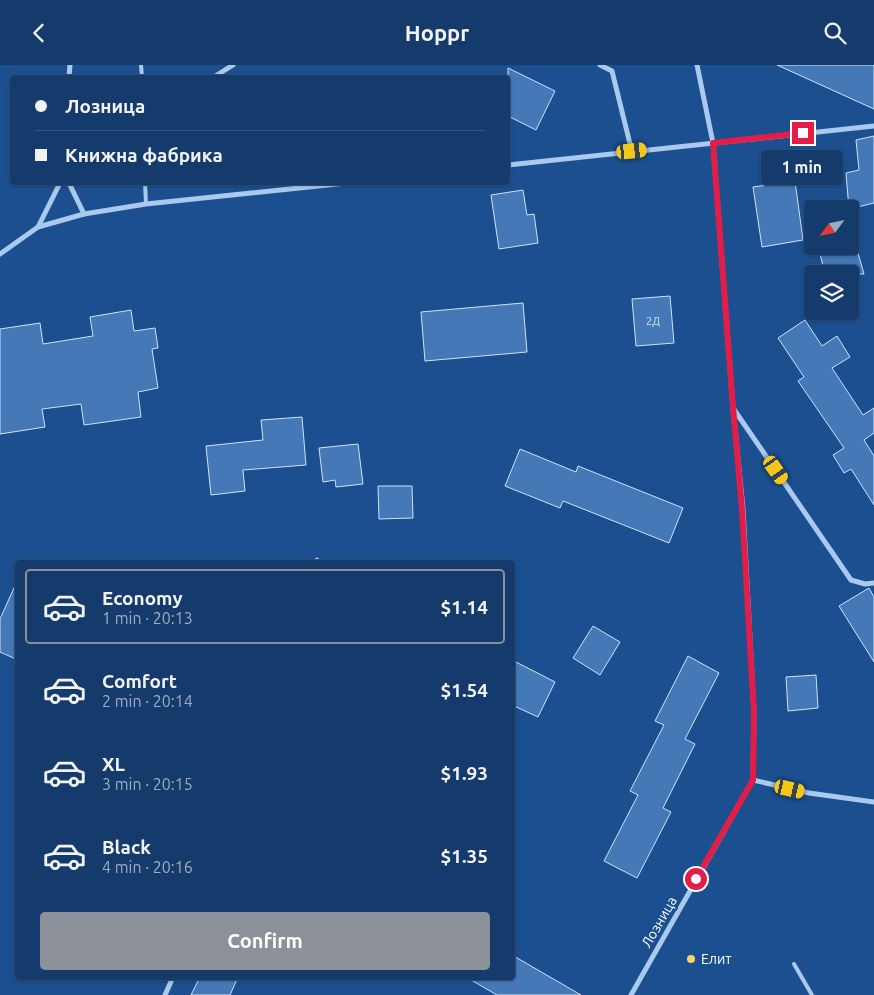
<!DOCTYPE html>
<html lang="en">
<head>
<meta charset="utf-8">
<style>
	:root { --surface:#143b6b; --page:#1d4271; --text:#f1f3f6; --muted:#9dadc1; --line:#33557e; --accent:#8c9099 }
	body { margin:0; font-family:Ubuntu,sans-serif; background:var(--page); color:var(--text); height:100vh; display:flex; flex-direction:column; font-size:19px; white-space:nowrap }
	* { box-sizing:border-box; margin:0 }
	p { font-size:16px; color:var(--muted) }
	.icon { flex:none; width:28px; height:28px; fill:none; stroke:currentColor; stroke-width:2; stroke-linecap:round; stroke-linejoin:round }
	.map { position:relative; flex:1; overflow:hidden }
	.details { position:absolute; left:15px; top:495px; width:500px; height:420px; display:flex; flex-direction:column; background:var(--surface); border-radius:5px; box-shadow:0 1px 4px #0004,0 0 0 1px var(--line) }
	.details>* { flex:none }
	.hud { position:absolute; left:10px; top:10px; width:500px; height:110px; border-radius:5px; box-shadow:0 1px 4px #0004,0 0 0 1px var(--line); display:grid; align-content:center; height:110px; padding:0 25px; background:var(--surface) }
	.needle { width:32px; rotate:237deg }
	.tools { position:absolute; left:804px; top:135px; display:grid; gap:10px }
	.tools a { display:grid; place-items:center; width:55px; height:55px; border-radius:5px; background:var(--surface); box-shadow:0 1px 4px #0004,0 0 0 1px var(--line); font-size:25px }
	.end { position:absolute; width:22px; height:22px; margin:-11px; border:6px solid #e11d48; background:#fff; box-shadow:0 0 0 2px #fff }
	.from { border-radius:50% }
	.bubble { position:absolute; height:35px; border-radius:5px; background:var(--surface); box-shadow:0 1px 4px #0004,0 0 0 1px var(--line); font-size:16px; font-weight:600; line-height:35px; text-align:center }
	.car { position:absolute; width:15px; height:30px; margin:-15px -8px; border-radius:6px; box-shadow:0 0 4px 1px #0007; background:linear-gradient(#f5c518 24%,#345 0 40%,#f5c518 0 76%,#345 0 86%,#f5c518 0) }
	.hud b { display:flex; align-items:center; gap:18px; height:48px; font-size:19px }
	.hud b+b { border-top:1px solid var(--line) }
	.hud i { width:12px; height:12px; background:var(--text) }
	ul { padding:9px 0 0; list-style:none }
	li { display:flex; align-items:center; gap:15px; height:75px; margin:0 10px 8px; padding:0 15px; border:2px solid transparent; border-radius:5px }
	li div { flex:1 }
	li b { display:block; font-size:19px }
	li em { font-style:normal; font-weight:600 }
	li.active { border-color:var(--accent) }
	li>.icon { width:45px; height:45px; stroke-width:1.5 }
	.cta { display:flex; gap:10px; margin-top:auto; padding:10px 25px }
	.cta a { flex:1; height:58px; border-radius:5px; background:var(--accent); color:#fff; font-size:20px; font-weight:600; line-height:58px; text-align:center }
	header { display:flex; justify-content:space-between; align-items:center; height:65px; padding:0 25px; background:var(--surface); font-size:22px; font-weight:600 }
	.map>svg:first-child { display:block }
	.building { fill:#4478b7; stroke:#cfe3fa }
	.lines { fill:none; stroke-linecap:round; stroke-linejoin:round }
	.lane { stroke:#a9c9ee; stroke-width:4 }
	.street { stroke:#a9c9ee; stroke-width:5 }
	.route { stroke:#e11d48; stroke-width:6 }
	.poi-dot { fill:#ffd166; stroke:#1b4f8f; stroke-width:2 }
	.labels { text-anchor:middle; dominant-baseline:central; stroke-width:5; stroke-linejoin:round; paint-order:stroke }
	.number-label { font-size:11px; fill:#d0dded }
	.street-label { font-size:14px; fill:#fff; stroke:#1b4f8f }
	.poi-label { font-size:14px; fill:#fff; stroke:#1b4f8f; text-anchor:start }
</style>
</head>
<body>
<header><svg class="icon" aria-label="back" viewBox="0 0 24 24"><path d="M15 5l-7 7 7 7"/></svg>Hoppr<svg class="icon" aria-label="search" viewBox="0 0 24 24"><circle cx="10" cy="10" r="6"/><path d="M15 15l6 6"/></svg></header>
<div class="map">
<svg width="874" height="930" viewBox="0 0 874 930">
	<rect width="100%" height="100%" fill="#1b4f8f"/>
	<g class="building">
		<polygon points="777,0 874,0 874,44"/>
		<polygon points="508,3 555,26 536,65 508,51"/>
		<polygon points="874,71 874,138 849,144 846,108 859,105 856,75"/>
		<polygon points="795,116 803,175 762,182 753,122"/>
		<polygon points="523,125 527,150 534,149 538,178 499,184 491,130"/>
		<polygon points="818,181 856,181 864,209 825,209"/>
		<polygon points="670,231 674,278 636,281 632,234"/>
		<polygon points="523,238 527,287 425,296 421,247"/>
		<polygon points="131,245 134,266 155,263 158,283 152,284 158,323 138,327 141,352 84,360 81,339 42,344 45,362 0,369 0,264 40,258 43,279 93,271 90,252"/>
		<polygon points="805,255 822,281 837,271 850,292 832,303 863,350 874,343 874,368 864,375 874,391 874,440 851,404 844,408 833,390 844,383 798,316 804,312 778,273"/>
		<polygon points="302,352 306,400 243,405 245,426 211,430 206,381 263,375 261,355"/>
		<polygon points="358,379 363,419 336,422 335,415 323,417 319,383"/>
		<polygon points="520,384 576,407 578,401 683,443 669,478 563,436 560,443 505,421"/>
		<polygon points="378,421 412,421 413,453 379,454"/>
		<polygon points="18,514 18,595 0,587 0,554"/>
		<polygon points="869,523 874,532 874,597 839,541"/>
		<polygon points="593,561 620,577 600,610 573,593"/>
		<polygon points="688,591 719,608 685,674 695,679 663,743 671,747 637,813 604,796 638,730 630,726 664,660 655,656"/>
		<polygon points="512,595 555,617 538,652 512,640"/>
		<polygon points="816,610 818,643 788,646 786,612"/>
		<polygon points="512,890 581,930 497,930 466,912 512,912"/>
		<polygon points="200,912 238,912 230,930 191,930"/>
	</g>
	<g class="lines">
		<g class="lane">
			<polyline points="141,0 142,12"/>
			<polyline points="145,118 146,139"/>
			<polyline points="794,899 812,930"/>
		</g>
		<g class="street">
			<polyline points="600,0 612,6 632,87"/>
			<polyline points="69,12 70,0"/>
			<polyline points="214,12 233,0"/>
			<polyline points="508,100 874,61"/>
			<polyline points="69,118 84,149"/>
			<polyline points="38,162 60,118"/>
			<polyline points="0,189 38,162 84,149 146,139 347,118"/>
			<polyline points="733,343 851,515 865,519 874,518"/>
			<polyline points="317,495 318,498"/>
			<polyline points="753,715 809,728 874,737"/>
			<polyline points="165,930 173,912"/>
			<polyline points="631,930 753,715 754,648 743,444 733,343 713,78 697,0"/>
		</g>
	</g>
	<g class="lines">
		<polyline class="route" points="696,814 753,715 754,648 742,444 733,342 713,78 803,68"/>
	</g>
	<circle class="poi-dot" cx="691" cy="894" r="5"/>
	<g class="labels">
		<g class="number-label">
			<text x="653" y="256">2Д</text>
		</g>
		<g class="street-label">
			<text transform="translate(659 857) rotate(-60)">Лозница</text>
		</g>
		<g class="poi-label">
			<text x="701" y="894">Елит</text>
		</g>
	</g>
</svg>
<div class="tools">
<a><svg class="needle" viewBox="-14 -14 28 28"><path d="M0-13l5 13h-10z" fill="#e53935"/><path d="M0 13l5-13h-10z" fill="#9dadc1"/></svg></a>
<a><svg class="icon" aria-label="layers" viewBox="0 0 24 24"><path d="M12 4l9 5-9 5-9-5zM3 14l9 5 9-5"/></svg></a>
</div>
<i class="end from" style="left:696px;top:814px"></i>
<i class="end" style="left:803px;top:68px"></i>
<div class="bubble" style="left:761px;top:85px;width:82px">1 min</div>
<i class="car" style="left:632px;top:86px;rotate:84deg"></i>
<i class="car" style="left:776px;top:405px;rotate:145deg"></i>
<i class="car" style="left:790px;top:724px;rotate:103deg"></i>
<div class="hud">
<b><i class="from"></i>Лозница</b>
<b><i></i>Книжна фабрика</b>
</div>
<section class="details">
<ul>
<li class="active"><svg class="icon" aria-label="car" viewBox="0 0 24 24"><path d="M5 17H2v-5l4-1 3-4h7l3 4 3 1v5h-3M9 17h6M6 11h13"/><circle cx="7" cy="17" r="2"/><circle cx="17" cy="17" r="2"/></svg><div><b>Economy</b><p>1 min · 20:13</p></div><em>$1.14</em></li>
<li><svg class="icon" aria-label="car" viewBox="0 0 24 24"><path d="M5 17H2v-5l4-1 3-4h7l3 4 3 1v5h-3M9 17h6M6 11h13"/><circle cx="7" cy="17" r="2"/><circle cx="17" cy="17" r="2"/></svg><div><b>Comfort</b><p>2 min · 20:14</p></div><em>$1.54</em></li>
<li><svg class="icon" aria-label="car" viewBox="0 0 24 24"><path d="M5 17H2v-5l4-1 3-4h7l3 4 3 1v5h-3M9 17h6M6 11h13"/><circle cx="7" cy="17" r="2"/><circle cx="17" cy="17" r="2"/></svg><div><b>XL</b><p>3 min · 20:15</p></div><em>$1.93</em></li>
<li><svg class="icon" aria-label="car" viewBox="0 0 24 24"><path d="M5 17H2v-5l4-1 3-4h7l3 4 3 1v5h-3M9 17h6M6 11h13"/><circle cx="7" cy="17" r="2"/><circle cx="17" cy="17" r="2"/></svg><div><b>Black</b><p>4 min · 20:16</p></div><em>$1.35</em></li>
</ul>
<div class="cta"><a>Confirm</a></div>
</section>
</div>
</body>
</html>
